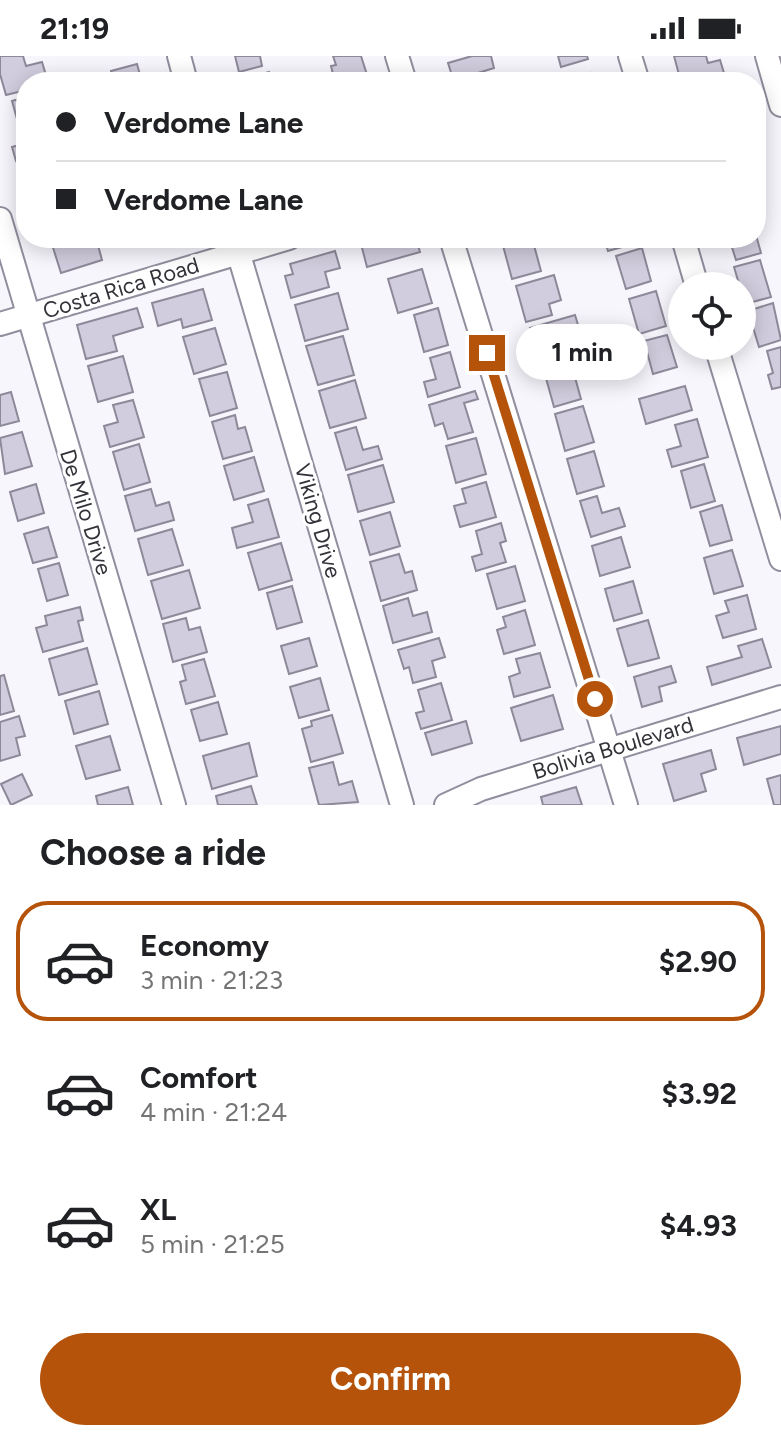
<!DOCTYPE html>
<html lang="en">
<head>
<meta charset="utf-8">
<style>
	:root { --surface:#fff; --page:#f6f6f6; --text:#202124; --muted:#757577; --line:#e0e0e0; --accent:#b45309 }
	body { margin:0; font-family:Figtree,sans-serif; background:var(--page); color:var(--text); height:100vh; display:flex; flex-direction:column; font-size:30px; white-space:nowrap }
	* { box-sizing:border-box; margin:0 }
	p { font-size:26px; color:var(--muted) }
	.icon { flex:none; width:44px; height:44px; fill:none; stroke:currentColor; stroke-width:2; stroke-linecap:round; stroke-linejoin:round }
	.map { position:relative; height:749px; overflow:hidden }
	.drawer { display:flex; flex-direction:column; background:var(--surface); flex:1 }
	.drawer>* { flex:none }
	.banner { position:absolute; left:16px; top:16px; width:750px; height:176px; border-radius:32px; box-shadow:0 4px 20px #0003; display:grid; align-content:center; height:176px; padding:0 40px; background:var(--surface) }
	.fabs { position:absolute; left:668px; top:216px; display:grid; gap:16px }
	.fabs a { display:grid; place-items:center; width:88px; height:88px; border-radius:50%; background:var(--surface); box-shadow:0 4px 20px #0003; font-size:40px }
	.end { position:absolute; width:36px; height:36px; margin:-18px; border:10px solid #b45309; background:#fff; box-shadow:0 0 0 4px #fff }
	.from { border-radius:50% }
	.bubble { position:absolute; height:56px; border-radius:28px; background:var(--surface); box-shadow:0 4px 20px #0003; font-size:26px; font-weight:700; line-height:56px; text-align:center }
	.banner b { display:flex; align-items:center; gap:28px; height:76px; font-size:30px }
	.banner b+b { border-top:2px solid var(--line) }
	.banner i { width:20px; height:20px; background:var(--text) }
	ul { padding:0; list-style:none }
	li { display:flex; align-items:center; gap:24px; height:120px; margin:0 16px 12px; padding:0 24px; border:4px solid transparent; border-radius:32px }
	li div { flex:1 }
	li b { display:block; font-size:30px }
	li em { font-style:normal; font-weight:700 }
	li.on { border-color:var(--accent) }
	li>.icon { width:72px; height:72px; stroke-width:1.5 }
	h2 { padding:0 40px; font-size:36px; line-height:96px }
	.button { display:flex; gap:16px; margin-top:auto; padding:16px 40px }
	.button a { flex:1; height:92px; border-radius:48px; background:var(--accent); color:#fff; font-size:32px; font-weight:700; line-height:92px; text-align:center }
	.status { display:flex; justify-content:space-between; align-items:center; height:56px; padding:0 40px; background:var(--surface); direction:ltr }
	.status svg { height:22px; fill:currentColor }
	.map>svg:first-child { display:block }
	.building { fill:#d2cdde; stroke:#8e8999; stroke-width:2 }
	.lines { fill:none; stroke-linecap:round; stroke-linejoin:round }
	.minor-casing { stroke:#928e9e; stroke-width:26 }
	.minor { stroke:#fff; stroke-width:22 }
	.route { stroke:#b45309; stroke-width:10 }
	.labels { text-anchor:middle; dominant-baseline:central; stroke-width:6; stroke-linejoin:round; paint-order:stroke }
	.street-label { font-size:22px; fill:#343239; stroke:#fff }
</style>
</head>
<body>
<div class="status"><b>21:19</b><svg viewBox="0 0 49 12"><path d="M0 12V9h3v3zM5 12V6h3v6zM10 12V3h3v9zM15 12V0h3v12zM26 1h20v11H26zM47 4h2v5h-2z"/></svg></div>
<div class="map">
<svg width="781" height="749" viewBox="0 0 781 749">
	<rect width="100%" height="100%" fill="#f8f6fd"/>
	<g class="building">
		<polygon points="0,0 23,0 26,10 42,6 48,26 26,26 26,34 6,39 0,18"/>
		<polygon points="235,0 260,0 262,10 239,16"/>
		<polygon points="333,0 361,0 369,25 335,26 331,10 336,9"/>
		<polygon points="472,0 491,0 494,12 478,17 480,26 454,26 448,7"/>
		<polygon points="558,0 587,0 588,3 561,11"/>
		<polygon points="674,0 706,0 708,7 720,4 724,17 681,26"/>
		<polygon points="137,8 142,26 114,26 111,15"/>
		<polygon points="269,16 272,26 242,26 241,24"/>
		<polygon points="591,17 594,26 575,26 574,22"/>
		<polygon points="26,41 26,79 22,81 12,45"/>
		<polygon points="26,87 26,102 16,105 12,91"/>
		<polygon points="756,179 761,197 736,204 729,182 756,182"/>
		<polygon points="50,182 76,182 78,187 96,182 102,204 61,217"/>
		<polygon points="380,182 416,182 420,196 367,211 361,188"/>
		<polygon points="517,182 532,182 541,215 512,223 502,186"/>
		<polygon points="604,182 639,182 640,186 608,195"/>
		<polygon points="642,192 651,225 626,233 616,200"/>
		<polygon points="335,195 340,212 325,216 329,231 291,242 285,220 293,218 290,208"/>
		<polygon points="760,204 771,241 745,248 734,211"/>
		<polygon points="422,213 432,247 398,257 388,223"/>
		<polygon points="554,219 561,244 549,248 552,259 526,266 516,230"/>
		<polygon points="203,233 212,264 183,272 181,263 158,270 152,247"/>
		<polygon points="656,235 666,270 639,278 629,243"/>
		<polygon points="338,237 348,273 305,285 295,249"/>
		<polygon points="773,247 781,284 759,291 748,255"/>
		<polygon points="137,252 143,271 113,280 117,295 86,303 77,269"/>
		<polygon points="438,252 448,289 424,296 414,259"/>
		<polygon points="575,259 579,272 558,278 565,301 540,308 530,272"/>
		<polygon points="215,272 226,308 194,318 183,281"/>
		<polygon points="667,279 677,311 653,318 644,285"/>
		<polygon points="343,280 354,319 318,329 306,290"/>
		<polygon points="781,291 781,331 772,333 768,319 773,317 767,295"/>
		<polygon points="450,296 460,331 428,341 424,326 436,323 430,302"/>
		<polygon points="123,300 133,336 98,346 88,310"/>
		<polygon points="571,307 581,343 554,351 544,315"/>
		<polygon points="227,316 237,352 210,360 199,323"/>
		<polygon points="355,324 366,362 330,372 319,335"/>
		<polygon points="685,330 692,354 646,368 639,343"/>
		<polygon points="475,335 478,343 464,347 473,376 448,383 443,367 435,370 429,349"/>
		<polygon points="11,336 19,365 0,370 0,339"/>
		<polygon points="133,344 144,381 110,391 104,370 118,366 113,349"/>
		<polygon points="583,350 594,386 565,395 555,358"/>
		<polygon points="235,359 238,373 245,371 252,395 223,403 212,366"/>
		<polygon points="697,363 708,401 672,411 667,394 681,390 675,369"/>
		<polygon points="356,371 363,394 378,390 382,403 346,414 335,377"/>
		<polygon points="22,376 32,410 5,418 0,382"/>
		<polygon points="476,382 486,418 456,427 446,390"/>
		<polygon points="139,388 150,426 124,434 113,396"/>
		<polygon points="594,395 604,430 577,438 567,403"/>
		<polygon points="254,401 264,435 234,444 224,410"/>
		<polygon points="704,408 715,445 691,452 681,415"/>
		<polygon points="383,409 394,446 358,456 348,419"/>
		<polygon points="486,426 496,461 460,471 454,450 466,447 462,433"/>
		<polygon points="36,428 44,457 18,465 10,436"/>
		<polygon points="151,433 156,450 169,446 174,464 135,475 125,440"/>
		<polygon points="597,440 602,457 619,452 625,470 591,481 580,445"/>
		<polygon points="268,443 279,481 237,492 232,472 253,466 248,449"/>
		<polygon points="722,449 732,484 710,490 700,456"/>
		<polygon points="390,456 400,490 370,499 360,465"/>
		<polygon points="501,467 506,485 500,487 506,506 476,515 472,501 482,498 476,475"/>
		<polygon points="48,471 57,501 33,507 24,478"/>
		<polygon points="172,473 183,509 148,519 138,483"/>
		<polygon points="621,481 630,511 600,520 592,490"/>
		<polygon points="281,487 292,524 259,534 248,497"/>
		<polygon points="732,494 743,530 714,538 704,502"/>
		<polygon points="399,498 405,517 412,515 417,534 381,545 370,506"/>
		<polygon points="59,507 68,539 47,545 38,513"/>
		<polygon points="515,510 525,545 497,553 487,518"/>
		<polygon points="189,514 200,552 162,563 151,525"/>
		<polygon points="633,525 642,557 614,565 605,533"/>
		<polygon points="292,530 302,566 277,573 267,537"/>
		<polygon points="747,539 756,573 723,582 716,560 729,556 725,545"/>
		<polygon points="408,542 413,560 427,556 432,576 393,587 383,550"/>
		<polygon points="80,551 83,564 78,565 83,585 43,596 36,572 47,569 45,560"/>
		<polygon points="525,554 535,589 504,598 497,574 506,571 503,561"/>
		<polygon points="186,562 189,574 200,571 207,596 173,606 163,568"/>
		<polygon points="648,564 659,602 628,610 617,573"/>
		<polygon points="309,582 317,610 289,618 281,590"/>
		<polygon points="439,582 445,601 432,605 436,621 413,627 409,611 404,613 398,594"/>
		<polygon points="762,583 771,611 712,629 707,611 742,601 738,590"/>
		<polygon points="87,592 97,628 59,639 49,603"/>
		<polygon points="540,597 550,631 514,641 509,621 520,617 516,603"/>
		<polygon points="204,603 215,640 186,648 180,626 186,624 182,609"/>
		<polygon points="671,610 676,626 659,631 662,645 642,651 634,621"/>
		<polygon points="4,619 14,655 0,659 0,620"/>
		<polygon points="320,622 329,654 299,662 290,631"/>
		<polygon points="441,627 452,664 421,673 416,657 424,655 418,634"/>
		<polygon points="99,635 108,668 74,678 65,645"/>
		<polygon points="553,639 563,673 521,685 511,652"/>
		<polygon points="218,646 227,678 200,685 191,654"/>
		<polygon points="332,659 343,697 311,706 302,673 312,670 311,665"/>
		<polygon points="19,660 25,680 16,682 20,699 0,705 0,666"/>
		<polygon points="466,665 472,687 432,699 425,677"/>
		<polygon points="781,670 781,698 744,709 737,682"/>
		<polygon points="110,680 120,714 86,723 76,690"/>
		<polygon points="249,687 257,720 212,733 203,700"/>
		<polygon points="711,694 716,713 701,718 706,735 674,745 663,708"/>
		<polygon points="333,706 339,729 352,725 358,746 319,749 309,712"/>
		<polygon points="22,718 32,739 11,749 1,728"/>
		<polygon points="781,719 781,749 774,749 767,723"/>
		<polygon points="251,730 257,749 218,749 216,740"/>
		<polygon points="128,731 133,749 98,749 96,740"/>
		<polygon points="576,731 582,749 543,749 541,741"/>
	</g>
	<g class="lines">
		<g class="minor-casing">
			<g id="minor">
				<polyline points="179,0 186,26"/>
				<polyline points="397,0 405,26"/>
				<polyline points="630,0 638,26"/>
				<polyline points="767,0 781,49"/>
				<polyline points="0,163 174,749"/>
				<polyline points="234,182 402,749"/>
				<polyline points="451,182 626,749"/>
				<polyline points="683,182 697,230"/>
				<polyline points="0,268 289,182"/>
				<polyline points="716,290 781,503"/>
				<polyline points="446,749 481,733 781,641"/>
			</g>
		</g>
		<use href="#minor" class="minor"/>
	</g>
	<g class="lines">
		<polyline class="route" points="487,297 595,643"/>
	</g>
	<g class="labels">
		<g class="street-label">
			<text transform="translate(121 232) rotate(-17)">Costa Rica Road</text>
			<text transform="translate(86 456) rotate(73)">De Milo Drive</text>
			<text transform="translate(318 465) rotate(74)">Viking Drive</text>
			<text transform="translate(613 692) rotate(-17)">Bolivia Boulevard</text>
		</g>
	</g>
</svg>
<div class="fabs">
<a><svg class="icon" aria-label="locate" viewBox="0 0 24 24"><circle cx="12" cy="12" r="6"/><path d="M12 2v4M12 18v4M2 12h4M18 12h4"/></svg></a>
</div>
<i class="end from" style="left:595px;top:643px"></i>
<i class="end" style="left:487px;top:297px"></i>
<div class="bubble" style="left:516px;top:268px;width:132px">1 min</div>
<div class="banner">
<b><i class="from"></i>Verdome Lane</b>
<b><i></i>Verdome Lane</b>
</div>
</div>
<section class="drawer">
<h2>Choose a ride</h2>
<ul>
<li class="on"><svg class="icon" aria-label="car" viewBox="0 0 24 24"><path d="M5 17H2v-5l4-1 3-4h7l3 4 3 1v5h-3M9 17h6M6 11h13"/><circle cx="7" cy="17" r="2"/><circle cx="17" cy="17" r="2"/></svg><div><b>Economy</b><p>3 min · 21:23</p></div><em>$2.90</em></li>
<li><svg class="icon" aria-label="car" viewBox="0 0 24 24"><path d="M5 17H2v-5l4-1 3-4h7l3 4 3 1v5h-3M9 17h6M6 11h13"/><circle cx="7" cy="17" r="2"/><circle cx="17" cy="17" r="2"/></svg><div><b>Comfort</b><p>4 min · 21:24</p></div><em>$3.92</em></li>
<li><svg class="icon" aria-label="car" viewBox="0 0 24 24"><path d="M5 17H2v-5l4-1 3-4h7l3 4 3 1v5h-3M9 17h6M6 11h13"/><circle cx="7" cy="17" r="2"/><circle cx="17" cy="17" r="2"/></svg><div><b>XL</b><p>5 min · 21:25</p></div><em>$4.93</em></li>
</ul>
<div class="button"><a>Confirm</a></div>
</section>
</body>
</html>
